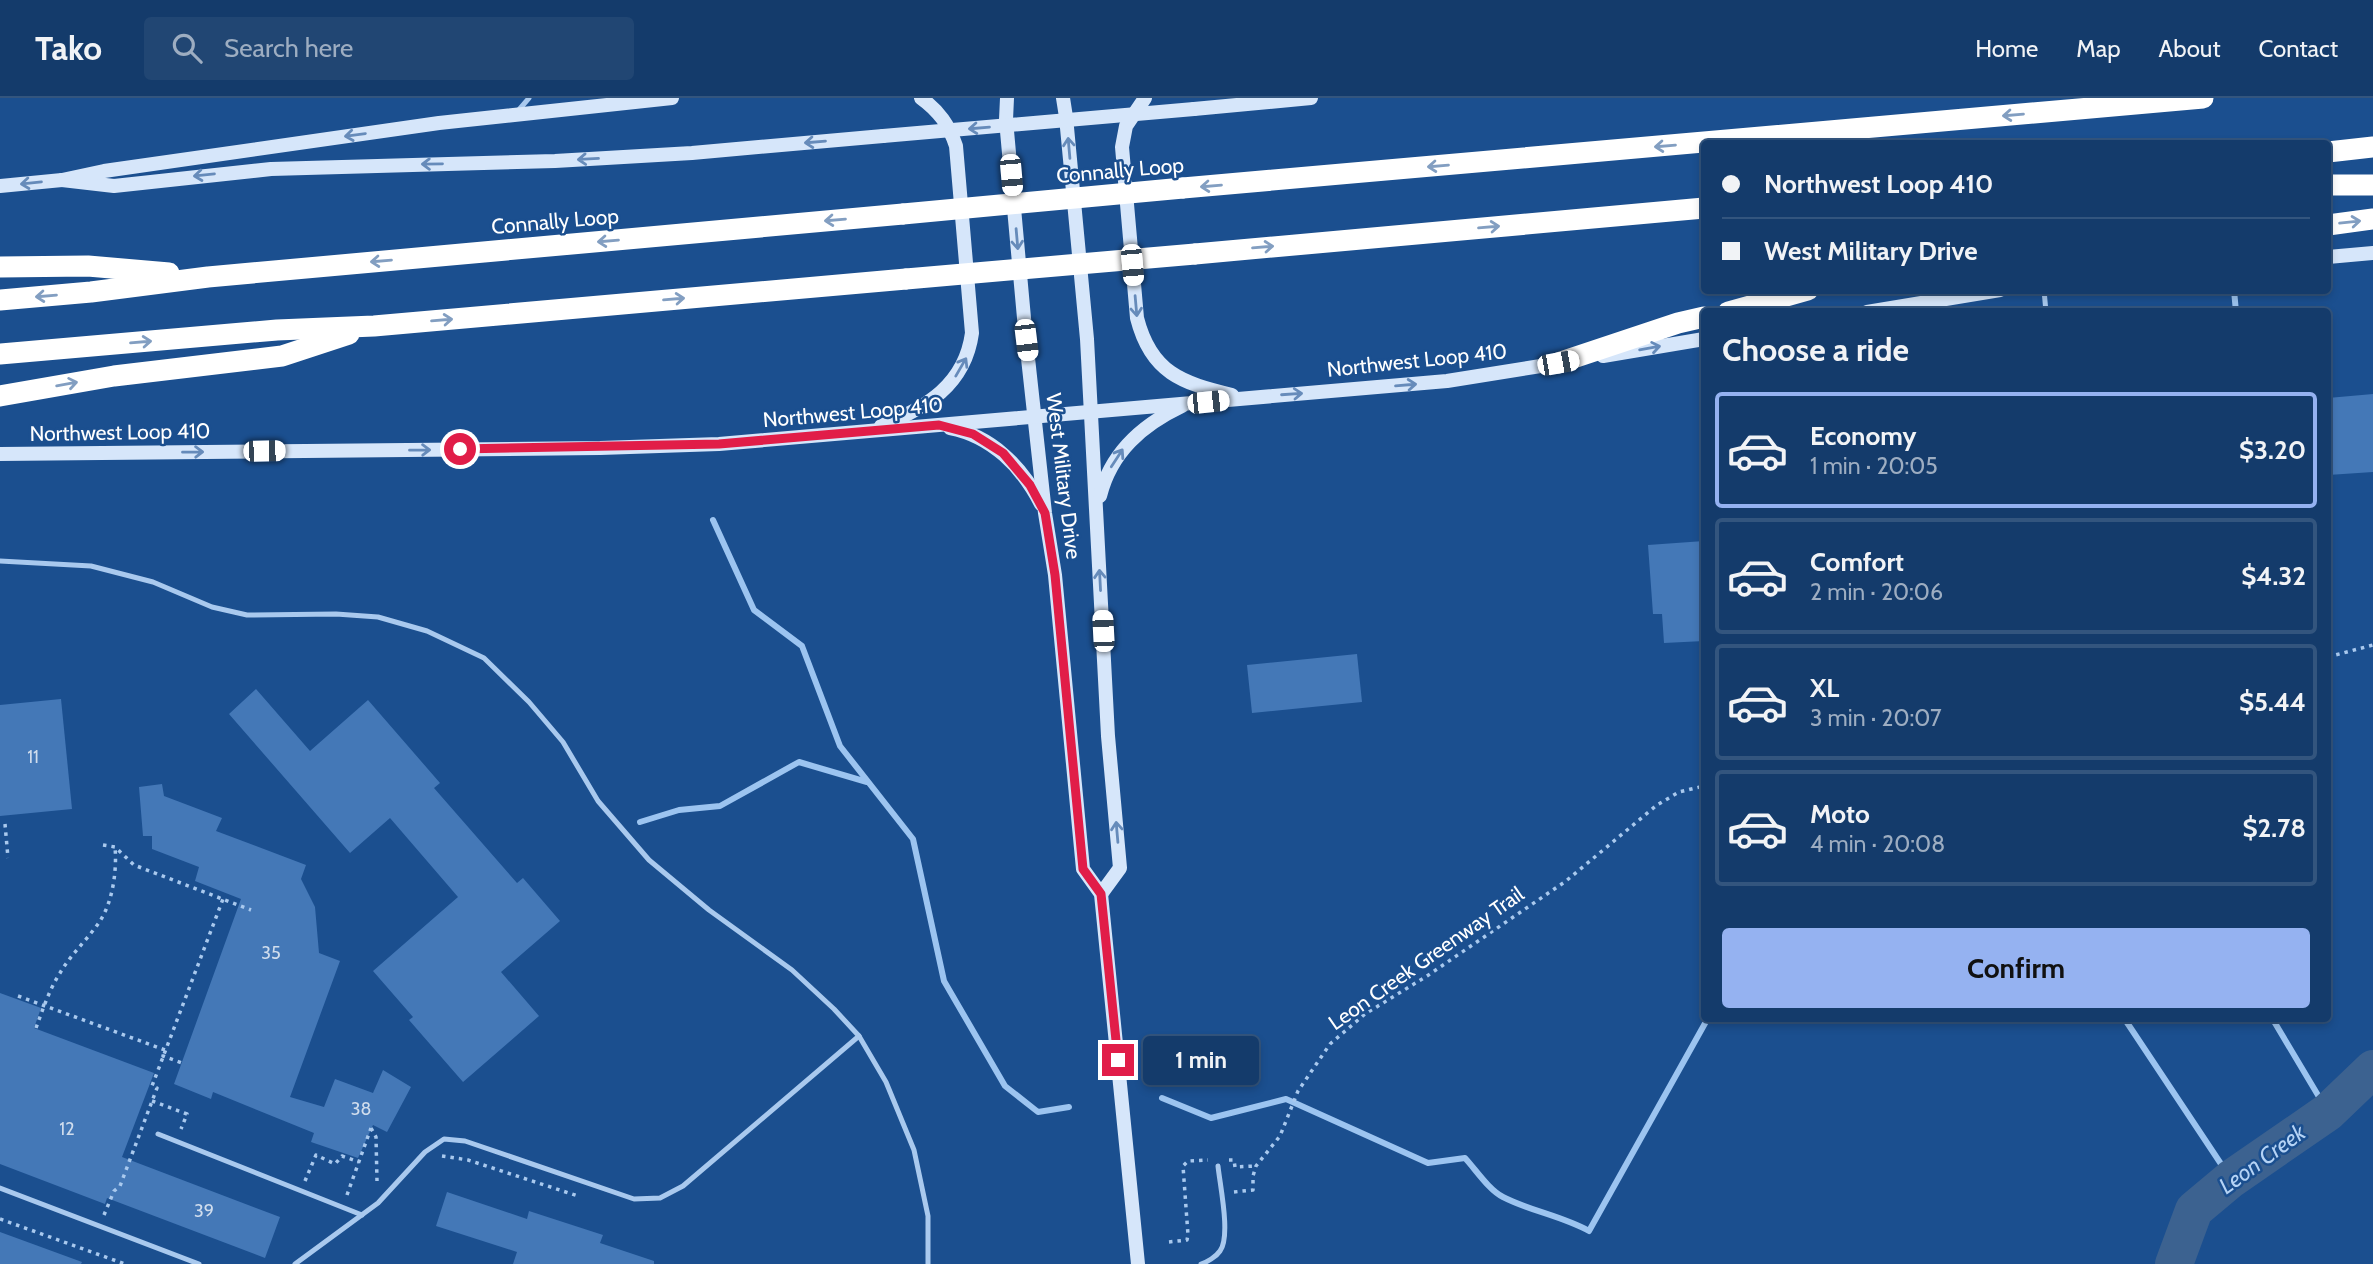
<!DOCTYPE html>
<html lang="en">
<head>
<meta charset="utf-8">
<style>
	:root { --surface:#143b6b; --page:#214673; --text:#f1f3f6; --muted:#9dadc1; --line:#33557e; --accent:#95b2f1 }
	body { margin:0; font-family:Cabin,sans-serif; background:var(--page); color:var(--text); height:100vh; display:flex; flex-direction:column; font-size:26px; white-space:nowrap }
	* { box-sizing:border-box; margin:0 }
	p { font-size:23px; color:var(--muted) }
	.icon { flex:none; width:38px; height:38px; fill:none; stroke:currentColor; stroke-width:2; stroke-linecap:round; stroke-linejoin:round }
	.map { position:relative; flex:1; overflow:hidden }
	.side { position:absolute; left:1701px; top:210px; width:630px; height:714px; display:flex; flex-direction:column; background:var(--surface); border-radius:7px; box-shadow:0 4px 10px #0003,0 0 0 2px var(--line) }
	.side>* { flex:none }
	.top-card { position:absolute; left:1701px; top:42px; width:630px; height:154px; border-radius:7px; box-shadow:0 4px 10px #0003,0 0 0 2px var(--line); display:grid; align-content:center; height:154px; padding:0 21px; background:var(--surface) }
	.end { position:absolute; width:32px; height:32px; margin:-16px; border:9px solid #e11d48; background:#fff; box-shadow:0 0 0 4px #fff }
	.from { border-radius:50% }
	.bubble { position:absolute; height:49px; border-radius:7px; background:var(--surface); box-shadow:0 4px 10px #0003,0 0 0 2px var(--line); font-size:23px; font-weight:800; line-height:49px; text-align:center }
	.car { position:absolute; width:21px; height:42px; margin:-21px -10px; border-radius:9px; box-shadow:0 0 5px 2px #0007; background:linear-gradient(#fff 24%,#345 0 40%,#fff 0 76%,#345 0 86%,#fff 0) }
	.top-card b { display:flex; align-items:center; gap:24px; height:66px; font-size:26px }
	.top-card b+b { border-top:2px solid var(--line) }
	.top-card i { width:18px; height:18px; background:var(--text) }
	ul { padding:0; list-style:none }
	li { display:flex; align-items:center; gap:21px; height:116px; margin:0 14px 10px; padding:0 7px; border:4px solid var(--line); border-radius:7px }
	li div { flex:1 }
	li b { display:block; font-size:26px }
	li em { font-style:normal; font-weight:800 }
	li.current { border-color:var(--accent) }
	li>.icon { width:63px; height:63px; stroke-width:1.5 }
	h2 { padding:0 21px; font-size:32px; line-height:84px }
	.cta { display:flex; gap:14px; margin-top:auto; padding:14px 21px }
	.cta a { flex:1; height:80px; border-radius:7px; background:var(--accent); color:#111; font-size:28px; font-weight:800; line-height:80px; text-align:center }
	header { display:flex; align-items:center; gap:42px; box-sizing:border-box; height:98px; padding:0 35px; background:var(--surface); border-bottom:2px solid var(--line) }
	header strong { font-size:33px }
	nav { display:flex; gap:38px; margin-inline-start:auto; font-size:24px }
	.search { width:490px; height:63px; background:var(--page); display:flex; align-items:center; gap:18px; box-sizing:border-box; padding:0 24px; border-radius:7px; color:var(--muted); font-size:26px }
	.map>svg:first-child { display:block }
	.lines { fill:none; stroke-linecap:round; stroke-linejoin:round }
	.stream { stroke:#9cc4f0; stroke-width:6 }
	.river { stroke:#3c6290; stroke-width:38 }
	.building { fill:#4478b7 }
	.path { stroke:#a9c9ee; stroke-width:3.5; stroke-dasharray:3.5 5; stroke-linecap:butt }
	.service { stroke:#a9c9ee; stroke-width:5 }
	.secondary { stroke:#d6e6fa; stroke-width:14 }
	.motorway { stroke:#fff; stroke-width:21 }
	.secondary-bridge { stroke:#d6e6fa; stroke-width:14 }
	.motorway-bridge { stroke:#fff; stroke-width:21 }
	.oneway { stroke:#829ec1 }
	.oneway2 { stroke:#668bba }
	.route { stroke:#e11d48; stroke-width:9 }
	.labels { text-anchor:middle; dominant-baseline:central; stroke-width:5; stroke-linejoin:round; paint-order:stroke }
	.number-label { font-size:18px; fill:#d0dded }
	.street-label { font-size:21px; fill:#fff; stroke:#1b4f8f }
	.water-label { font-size:23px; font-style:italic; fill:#b5d3f5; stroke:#1b4f8f }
</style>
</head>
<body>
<header>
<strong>Tako</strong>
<div class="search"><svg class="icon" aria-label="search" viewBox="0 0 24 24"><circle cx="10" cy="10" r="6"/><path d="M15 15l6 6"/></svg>Search here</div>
<nav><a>Home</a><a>Map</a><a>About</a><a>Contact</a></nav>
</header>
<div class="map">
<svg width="2373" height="1166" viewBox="0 0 2373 1166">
	<rect width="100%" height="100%" fill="#1b4f8f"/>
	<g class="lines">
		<g class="stream">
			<polyline points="2234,192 2236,214"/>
			<polyline points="713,422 754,512 802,548 840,648 913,741 944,883 1005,988 1038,1014 1069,1009"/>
			<polyline points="640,724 679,712 720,708 799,664 867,684"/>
			<polyline points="2124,920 2231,1081"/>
			<polyline points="2272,920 2328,1014"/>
			<path d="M 1162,1000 L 1211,1020 L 1286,1001 L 1428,1065 L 1465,1060 C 1476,1072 1489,1092 1503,1099 C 1530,1113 1562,1118 1589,1133 L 1708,920"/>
		</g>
		<polyline class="river" points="2174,1166 2194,1112 2231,1081 2328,1014 2373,971"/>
	</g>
	<g class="building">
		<polygon points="2373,296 2373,374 2328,377 2328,300"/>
		<polygon points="1704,443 1704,543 1664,545 1662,516 1653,516 1648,447"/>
		<polygon points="1357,556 1362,604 1252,615 1247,567"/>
		<polygon points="256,591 310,653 368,602 440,685 434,690 517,785 523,780 560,823 501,874 539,918 463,984 409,922 413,919 373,873 458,799 390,720 350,755 229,616"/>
		<polygon points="61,601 72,711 0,718 0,607"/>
		<polygon points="162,686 164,698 222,720 216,733 306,767 301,781 315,809 319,855 340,863 290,999 324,1009 335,981 373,995 383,972 411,989 387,1034 373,1027 358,1060 311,1044 314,1035 213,994 211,1001 174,986 241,801 195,783 199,769 152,751 152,738 143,738 139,689"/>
		<polygon points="0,895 41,910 34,930 154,975 122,1059 280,1119 265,1160 107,1100 105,1106 0,1066"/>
		<polygon points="447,1094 527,1121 529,1113 603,1137 600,1145 654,1163 654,1166 513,1166 517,1154 436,1128"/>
		<polygon points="0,1134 82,1164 81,1166 0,1166"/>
	</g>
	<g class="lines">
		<g class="path">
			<polyline points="2328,559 2373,547"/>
			<polyline points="5,726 8,760"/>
			<polyline points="103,747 115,749 134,767 251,812"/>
			<polyline points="18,898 165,952 163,958 182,965"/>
			<path d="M 36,930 C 43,911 49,892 60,875 C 71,856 88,841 100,823 C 113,803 117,772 115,749"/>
			<polyline points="152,1003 187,1016 181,1031"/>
			<polyline points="371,1030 376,1039 377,1083"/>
			<polyline points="442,1058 468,1062 578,1098"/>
			<polyline points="1229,1062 1234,1062 1235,1069 1256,1068"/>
			<polyline points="305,1083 316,1057 335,1066 342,1058 359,1064"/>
			<polyline points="1234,1094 1253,1092 1253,1078 1256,1068 1280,1038 1298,993 1330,946 1365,916 1427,878 1566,783 1657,707 1679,694 1704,688"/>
			<polyline points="347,1097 371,1030"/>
			<polyline points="104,1117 114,1093 120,1088 157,990 152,988 223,801"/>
			<polyline points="0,1121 125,1166"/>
			<polyline points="1169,1144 1187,1142 1188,1137 1183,1068 1188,1063 1208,1062"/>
		</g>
		<g class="service">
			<polyline points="517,14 529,0"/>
			<polyline points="2044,192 2046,214"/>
			<polyline points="0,463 91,468 153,484 212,509 247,517 336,516 378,519 427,533 484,560 529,604 563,644 598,703 649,762 709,812 792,872 834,911 859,938 886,984 914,1052 928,1118 928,1166"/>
			<polyline points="158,1036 362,1117"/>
			<polyline points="0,1090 199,1166"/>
			<polyline points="295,1166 378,1105 425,1054 444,1041 465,1043 634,1101 660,1100 683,1088 859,938"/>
			<path d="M 1201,1166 C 1207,1164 1216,1159 1220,1153 C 1231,1138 1220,1088 1218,1068"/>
		</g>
		<g class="secondary">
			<polyline points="1007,0 1006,22 1026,242 1045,415 1055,477 1083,771 1101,796 1138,1166"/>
			<polyline points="1063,0 1066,19 1087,241 1108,638 1120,770 1101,796"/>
			<path d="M 1145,0 L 1126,28 L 1122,49 L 1137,220 C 1151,275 1182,285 1232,297"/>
			<polyline points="1194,11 1311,0"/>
			<polyline points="62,82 114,88 271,71 555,63 692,55 883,38"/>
			<polyline points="0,88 62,82 104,73 439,25 672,0"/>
			<polyline points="2328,159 2373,155"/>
			<polyline points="1867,214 2000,192"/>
			<polyline points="1603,258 1704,241"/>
			<path d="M 881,328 C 926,310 965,287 972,235 L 956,48 C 949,27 939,13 921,0"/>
			<path d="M 950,330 C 992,338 1022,369 1041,406"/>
			<polyline points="0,356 600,350 719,346 1447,283 1566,264"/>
			<path d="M 1100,398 C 1111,354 1142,327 1182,308"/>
		</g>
		<g class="motorway">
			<polyline points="2328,54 2373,49"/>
			<polyline points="2328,87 2373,87"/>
			<polyline points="1183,90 2203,0"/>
			<polyline points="2328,127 2373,121"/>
			<polyline points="1195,156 1704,110"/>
			<polyline points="0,169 88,168 169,175"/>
			<polyline points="0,202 91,194 208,179 903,116"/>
			<polyline points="1728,214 1808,192"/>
			<polyline points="0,256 277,232 374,228 906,181"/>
			<polyline points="1558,265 1678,225 1704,219"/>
			<polyline points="0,298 114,278 282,258 349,236"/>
		</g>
		<polyline class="secondary-bridge" points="883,38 1194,11"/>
		<g class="motorway-bridge">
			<polyline points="903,116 1183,90"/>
			<polyline points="906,181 1195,156"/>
		</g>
	</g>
	<defs><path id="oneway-shaft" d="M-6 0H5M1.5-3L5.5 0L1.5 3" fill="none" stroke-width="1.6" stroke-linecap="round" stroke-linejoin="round" transform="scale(1.75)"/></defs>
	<g class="oneway">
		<use href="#oneway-shaft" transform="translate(2013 17) rotate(175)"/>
		<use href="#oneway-shaft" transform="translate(1665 48) rotate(175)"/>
		<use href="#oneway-shaft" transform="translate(1438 68) rotate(175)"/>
		<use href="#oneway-shaft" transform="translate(1211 88) rotate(175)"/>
		<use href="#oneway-shaft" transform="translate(835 122) rotate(175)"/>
		<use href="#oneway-shaft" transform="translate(2350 124) rotate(-6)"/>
		<use href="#oneway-shaft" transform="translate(1489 129) rotate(-5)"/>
		<use href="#oneway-shaft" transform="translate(608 143) rotate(175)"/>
		<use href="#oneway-shaft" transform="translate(1263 149) rotate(-5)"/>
		<use href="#oneway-shaft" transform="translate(381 163) rotate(175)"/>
		<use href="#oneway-shaft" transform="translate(46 198) rotate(175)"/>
		<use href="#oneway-shaft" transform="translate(674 201) rotate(-5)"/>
		<use href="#oneway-shaft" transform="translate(442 222) rotate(-5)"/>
		<use href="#oneway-shaft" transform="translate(141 244) rotate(-5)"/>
		<use href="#oneway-shaft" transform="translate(67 286) rotate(-10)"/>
	</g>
	<g class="oneway2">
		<use href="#oneway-shaft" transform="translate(979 30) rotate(175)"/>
		<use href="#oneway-shaft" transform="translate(355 37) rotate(172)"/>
		<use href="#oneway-shaft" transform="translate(815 44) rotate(175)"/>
		<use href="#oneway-shaft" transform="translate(1069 50) rotate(-95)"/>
		<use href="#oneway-shaft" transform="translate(588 61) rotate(177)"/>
		<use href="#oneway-shaft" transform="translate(432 66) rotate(179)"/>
		<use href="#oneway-shaft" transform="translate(204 77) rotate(174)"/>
		<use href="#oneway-shaft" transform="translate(31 85) rotate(174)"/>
		<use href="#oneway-shaft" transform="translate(1017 141) rotate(85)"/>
		<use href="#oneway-shaft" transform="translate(1136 208) rotate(85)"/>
		<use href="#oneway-shaft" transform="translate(1650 250) rotate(-10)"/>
		<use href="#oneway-shaft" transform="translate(961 269) rotate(-60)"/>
		<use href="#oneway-shaft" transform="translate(1406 287) rotate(-5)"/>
		<use href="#oneway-shaft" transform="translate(1292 296) rotate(-4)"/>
		<use href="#oneway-shaft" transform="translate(420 352) rotate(-1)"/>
		<use href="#oneway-shaft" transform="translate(193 354) rotate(-1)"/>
		<use href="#oneway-shaft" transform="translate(1117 360) rotate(-57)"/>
		<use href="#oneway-shaft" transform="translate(1100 482) rotate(-93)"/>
		<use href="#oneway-shaft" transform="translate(1117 734) rotate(-95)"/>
	</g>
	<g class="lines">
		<polyline class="route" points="460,351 719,346 939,327 973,336 1003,355 1030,387 1045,415 1055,477 1083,771 1101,796 1118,962"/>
	</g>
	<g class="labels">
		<g class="number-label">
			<text x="33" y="659">11</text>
			<text x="271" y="855">35</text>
			<text x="361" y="1011">38</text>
			<text x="67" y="1031">12</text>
			<text x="204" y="1113">39</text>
		</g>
		<g class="street-label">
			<text transform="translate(1120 72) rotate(-5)">Connally Loop</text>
			<text transform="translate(555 123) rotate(-5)">Connally Loop</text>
			<text transform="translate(1417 262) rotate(-6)">Northwest Loop 410</text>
			<text transform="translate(853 314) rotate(-5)">Northwest Loop 410</text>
			<text transform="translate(120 334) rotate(-1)">Northwest Loop 410</text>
			<text transform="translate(1064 378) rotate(83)">West Military Drive</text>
			<text transform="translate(1426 860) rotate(-35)">Leon Creek Greenway Trail</text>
		</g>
		<g class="water-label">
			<text transform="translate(2262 1061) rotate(-36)">Leon Creek</text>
		</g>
	</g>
</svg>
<i class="end from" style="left:460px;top:351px"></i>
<i class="end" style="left:1118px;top:962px"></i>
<div class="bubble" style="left:1143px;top:938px;width:116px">1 min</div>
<i class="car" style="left:1011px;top:77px;rotate:175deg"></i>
<i class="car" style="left:1132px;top:167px;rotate:175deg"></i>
<i class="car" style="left:1026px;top:242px;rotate:173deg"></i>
<i class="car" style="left:1558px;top:265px;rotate:80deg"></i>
<i class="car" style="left:1208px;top:304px;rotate:84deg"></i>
<i class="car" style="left:264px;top:353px;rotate:89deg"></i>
<i class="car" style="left:1103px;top:533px;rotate:357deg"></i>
<div class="top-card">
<b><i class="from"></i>Northwest Loop 410</b>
<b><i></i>West Military Drive</b>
</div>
<section class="side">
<h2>Choose a ride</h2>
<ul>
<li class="current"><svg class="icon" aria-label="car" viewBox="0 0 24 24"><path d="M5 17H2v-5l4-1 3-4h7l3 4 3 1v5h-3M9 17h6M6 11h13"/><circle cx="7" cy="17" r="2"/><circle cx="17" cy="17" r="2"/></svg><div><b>Economy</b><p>1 min · 20:05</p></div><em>$3.20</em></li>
<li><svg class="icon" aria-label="car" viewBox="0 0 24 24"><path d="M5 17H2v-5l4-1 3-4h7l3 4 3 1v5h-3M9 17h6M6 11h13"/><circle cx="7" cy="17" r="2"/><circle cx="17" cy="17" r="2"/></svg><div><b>Comfort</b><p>2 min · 20:06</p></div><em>$4.32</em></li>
<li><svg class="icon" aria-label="car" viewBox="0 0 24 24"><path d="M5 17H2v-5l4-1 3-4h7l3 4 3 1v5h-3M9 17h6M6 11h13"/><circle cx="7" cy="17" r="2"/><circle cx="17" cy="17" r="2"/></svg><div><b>XL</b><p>3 min · 20:07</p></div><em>$5.44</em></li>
<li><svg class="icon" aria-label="car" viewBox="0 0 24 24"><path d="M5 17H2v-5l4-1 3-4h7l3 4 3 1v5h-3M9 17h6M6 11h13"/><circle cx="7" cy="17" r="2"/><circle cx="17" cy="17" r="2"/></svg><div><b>Moto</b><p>4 min · 20:08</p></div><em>$2.78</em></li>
</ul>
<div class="cta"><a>Confirm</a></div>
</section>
</div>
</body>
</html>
